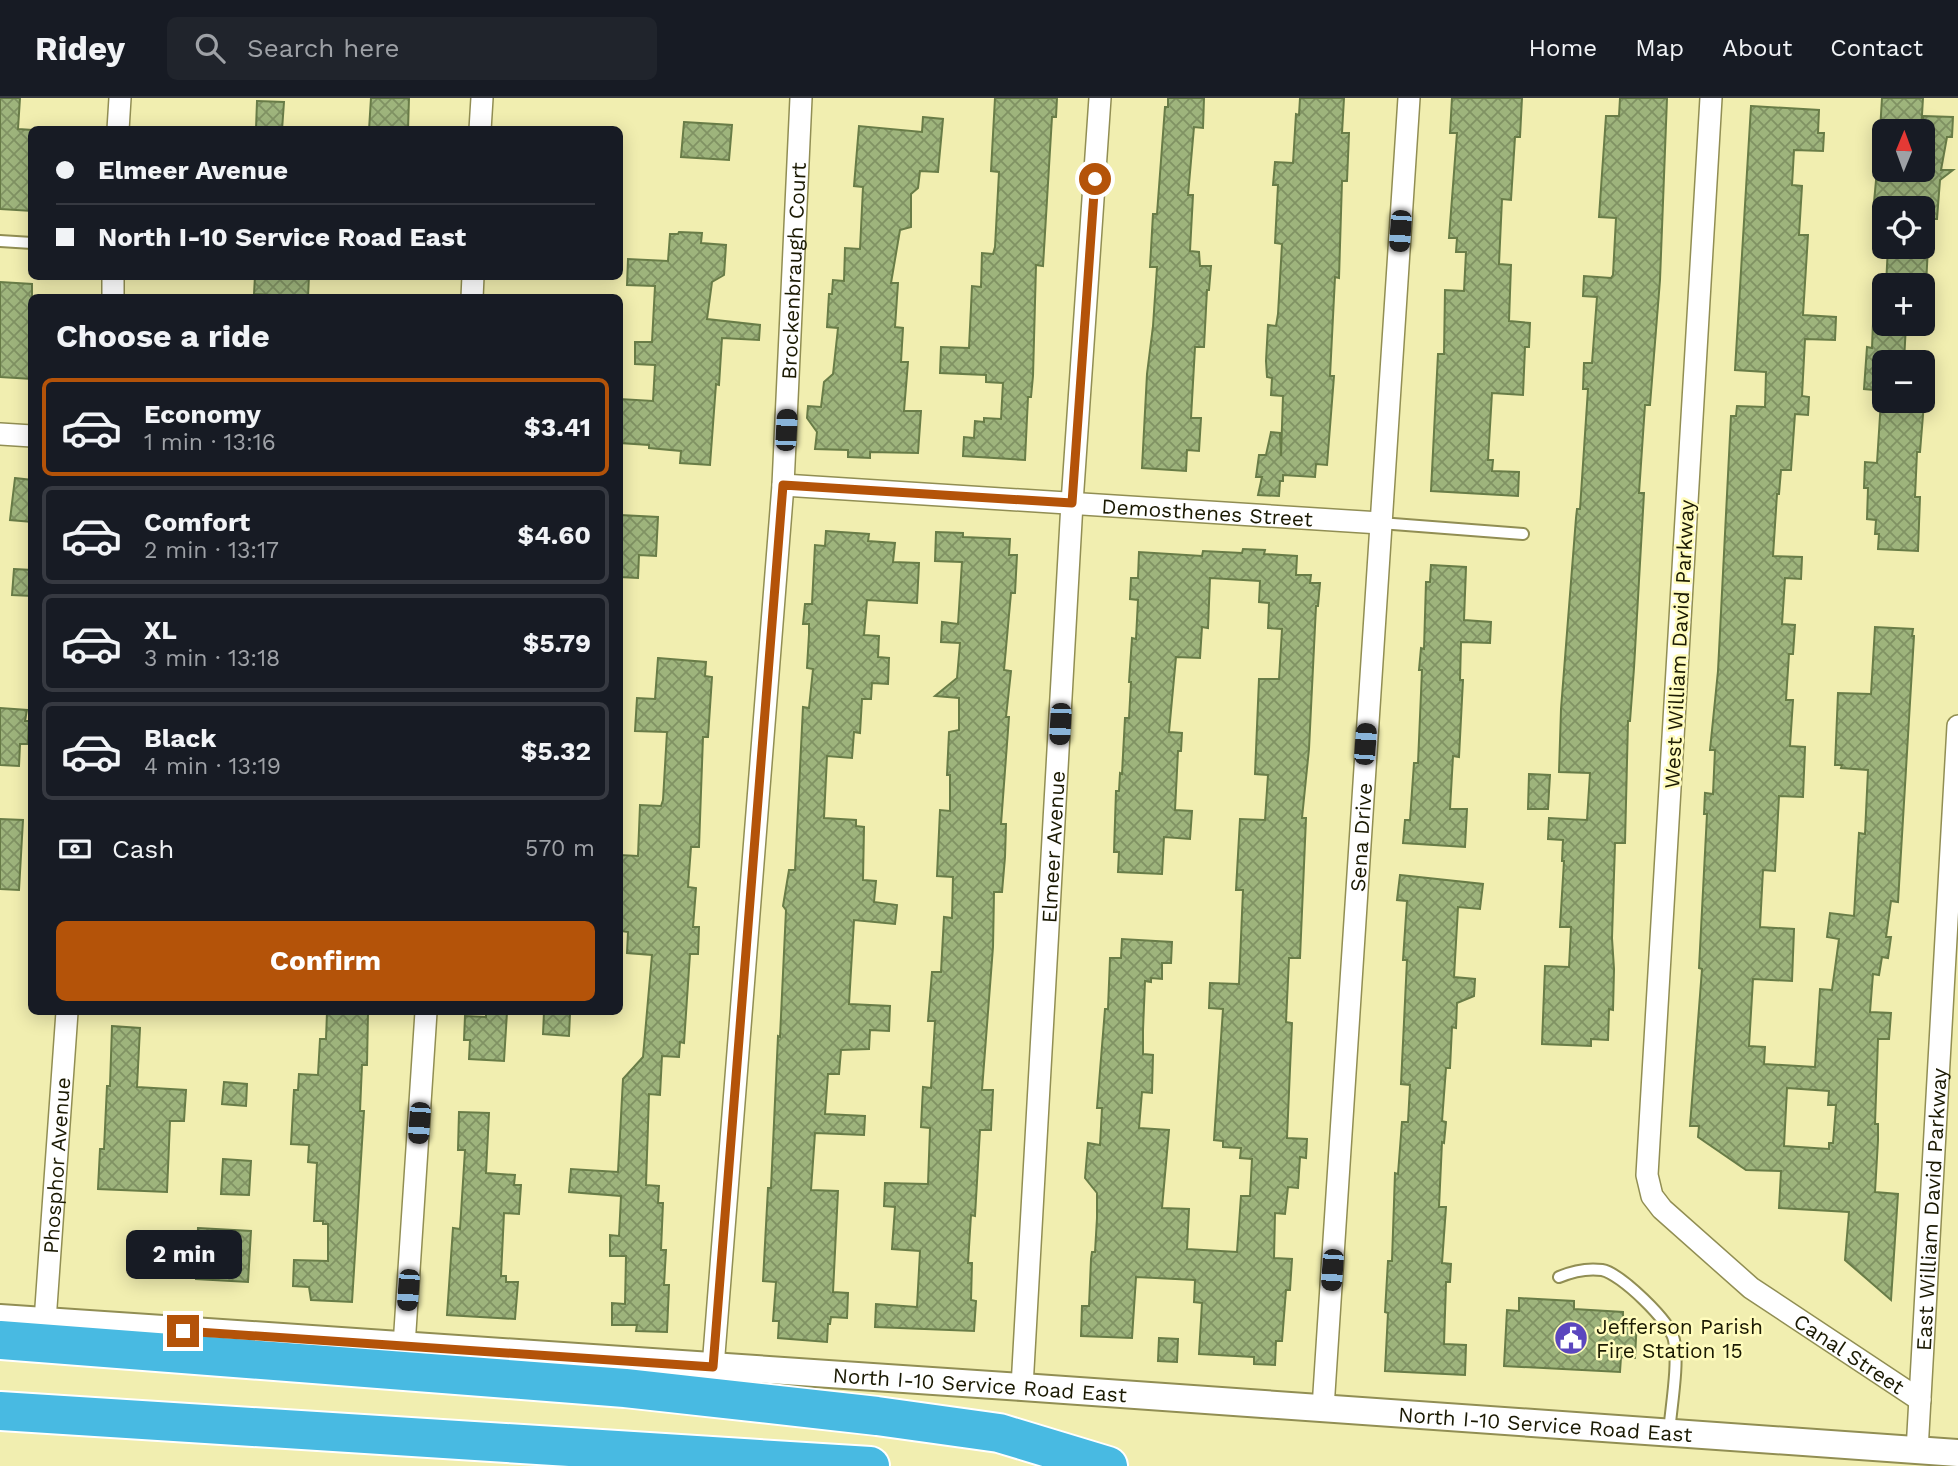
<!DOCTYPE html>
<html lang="en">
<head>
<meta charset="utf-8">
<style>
	:root { --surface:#171b24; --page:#20242c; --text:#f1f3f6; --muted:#9ea1a6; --line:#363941; --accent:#b45309 }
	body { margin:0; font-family:"Work Sans",sans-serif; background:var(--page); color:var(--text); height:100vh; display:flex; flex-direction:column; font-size:26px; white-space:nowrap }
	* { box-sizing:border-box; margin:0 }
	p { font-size:23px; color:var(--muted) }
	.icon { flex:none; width:38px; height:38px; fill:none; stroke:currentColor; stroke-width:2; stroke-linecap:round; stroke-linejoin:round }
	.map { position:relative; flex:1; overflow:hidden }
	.details { position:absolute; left:28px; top:196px; width:595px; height:721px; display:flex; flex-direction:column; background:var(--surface); border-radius:10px; box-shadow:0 4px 18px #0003 }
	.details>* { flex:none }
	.hud { position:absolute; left:28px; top:28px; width:595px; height:154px; border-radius:10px; box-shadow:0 4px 18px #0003; display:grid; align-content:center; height:154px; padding:0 28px; background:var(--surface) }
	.needle { width:46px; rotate:1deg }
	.buttons { position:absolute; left:1872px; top:21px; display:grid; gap:14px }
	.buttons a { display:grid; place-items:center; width:63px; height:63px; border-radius:10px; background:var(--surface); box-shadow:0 4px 18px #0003; font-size:35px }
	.end { position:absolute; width:32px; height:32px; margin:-16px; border:9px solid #b45309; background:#fff; box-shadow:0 0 0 4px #fff }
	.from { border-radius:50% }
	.bubble { position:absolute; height:49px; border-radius:10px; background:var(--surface); box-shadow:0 4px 18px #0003; font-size:23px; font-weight:700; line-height:49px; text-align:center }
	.car { position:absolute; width:21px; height:42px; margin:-21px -10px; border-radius:9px; box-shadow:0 0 5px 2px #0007; background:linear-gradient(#222 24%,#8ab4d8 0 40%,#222 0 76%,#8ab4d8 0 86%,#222 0) }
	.hud b { display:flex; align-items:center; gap:24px; height:66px; font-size:26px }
	.hud b+b { border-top:2px solid var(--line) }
	.hud i { width:18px; height:18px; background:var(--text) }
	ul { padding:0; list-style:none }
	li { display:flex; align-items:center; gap:21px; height:98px; margin:0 14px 10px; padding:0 14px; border:4px solid var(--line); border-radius:10px }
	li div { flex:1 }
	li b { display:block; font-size:26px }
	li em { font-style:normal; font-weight:700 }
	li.on { border-color:var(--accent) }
	li>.icon { width:63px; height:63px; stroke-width:1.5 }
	h2 { padding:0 28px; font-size:32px; line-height:84px }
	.pay { display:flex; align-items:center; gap:18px; height:77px; padding:0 28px; font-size:26px }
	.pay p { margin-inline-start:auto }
	.primary-button { display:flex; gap:14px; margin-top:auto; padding:14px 28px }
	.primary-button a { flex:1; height:80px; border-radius:10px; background:var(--accent); color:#fff; font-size:28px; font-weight:700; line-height:80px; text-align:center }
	header { display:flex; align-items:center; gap:42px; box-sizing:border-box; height:98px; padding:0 35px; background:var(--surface); border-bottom:2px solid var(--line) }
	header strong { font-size:33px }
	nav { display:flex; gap:38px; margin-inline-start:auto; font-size:24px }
	.search { width:490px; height:63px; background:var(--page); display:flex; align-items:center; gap:18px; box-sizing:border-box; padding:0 24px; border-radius:10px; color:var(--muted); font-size:26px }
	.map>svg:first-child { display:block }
	.building { fill:url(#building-cross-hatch); stroke:#687c47; stroke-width:2; fill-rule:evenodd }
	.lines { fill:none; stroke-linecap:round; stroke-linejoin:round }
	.service-casing { stroke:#918e53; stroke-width:14 }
	.minor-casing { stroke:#918e53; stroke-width:24 }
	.tertiary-casing { stroke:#918e53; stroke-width:30 }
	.motorway-casing { stroke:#fff; stroke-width:42 }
	.service { stroke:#fff; stroke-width:10 }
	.minor { stroke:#fff; stroke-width:21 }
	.tertiary { stroke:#fff; stroke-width:26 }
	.motorway { stroke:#48bae2; stroke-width:38 }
	.route { stroke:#b45309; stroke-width:9 }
	.labels { text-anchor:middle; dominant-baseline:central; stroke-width:5; stroke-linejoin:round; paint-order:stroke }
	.street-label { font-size:21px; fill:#1a1902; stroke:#fffcbd }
	.poi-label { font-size:21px; fill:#1a1902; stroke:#fffcbd; text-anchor:start }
</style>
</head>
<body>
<header>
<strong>Ridey</strong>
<div class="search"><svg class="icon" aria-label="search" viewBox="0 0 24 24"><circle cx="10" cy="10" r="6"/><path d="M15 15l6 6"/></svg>Search here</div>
<nav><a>Home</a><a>Map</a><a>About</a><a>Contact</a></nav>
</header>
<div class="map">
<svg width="1958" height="1368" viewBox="0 0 1958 1368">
	<defs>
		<pattern id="building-cross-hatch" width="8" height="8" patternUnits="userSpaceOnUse" patternTransform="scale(1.75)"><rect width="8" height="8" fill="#9eb47c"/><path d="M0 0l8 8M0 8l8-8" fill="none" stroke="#809263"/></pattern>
	</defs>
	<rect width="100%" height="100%" fill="#f1eeb0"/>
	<g class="building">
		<polygon points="0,0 20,0 18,31 32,32 32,113 0,111"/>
		<polygon points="371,0 409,0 408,32 369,32"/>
		<polygon points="995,0 1057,0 1056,19 1052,19 1043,168 1036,167 1033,278 1031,299 1028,299 1025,362 963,358 964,339 974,340 975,323 984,324 984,320 1001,321 1003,285 986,284 986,277 940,275 941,249 969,250 972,188 981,189 982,155 993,156 995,149 999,74 991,73"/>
		<polygon points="1168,0 1204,0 1203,30 1194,29 1188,97 1193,97 1190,153 1199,154 1200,168 1211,168 1209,192 1207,192 1204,249 1195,249 1191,320 1201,320 1199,353 1187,352 1186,373 1142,370 1147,276 1153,228 1157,169 1150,169 1153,116 1157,116 1165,9 1168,9"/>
		<polygon points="1300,0 1344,0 1342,35 1349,35 1347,83 1342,83 1339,180 1335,179 1330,278 1334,278 1327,367 1316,366 1315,379 1283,377 1283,383 1280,383 1279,398 1258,397 1262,379 1256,379 1259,357 1266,357 1271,334 1280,335 1281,358 1283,298 1271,297 1272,280 1267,279 1266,263 1268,227 1276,228 1278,216 1282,146 1275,145 1278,87 1273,87 1275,64 1293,65 1296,16 1299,17"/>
		<polygon points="1452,0 1522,0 1520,39 1515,39 1511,102 1502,101 1499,166 1511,167 1509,223 1530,225 1529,249 1525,249 1523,297 1492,295 1488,362 1493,362 1492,373 1519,374 1518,398 1431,393 1438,256 1444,256 1445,192 1464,193 1466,154 1456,154 1457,140 1449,140 1457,35 1450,35"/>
		<polygon points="1620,0 1667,0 1660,182 1650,307 1645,307 1639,395 1644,395 1634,570 1630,623 1628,623 1625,745 1615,745 1612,840 1614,871 1613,912 1609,911 1608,942 1591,941 1591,948 1542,946 1545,868 1569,869 1571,829 1560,829 1564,763 1562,763 1563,742 1548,741 1549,720 1587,722 1590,675 1559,674 1561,611 1576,420 1577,411 1580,411 1588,291 1583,291 1584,265 1592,265 1597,199 1583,198 1584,178 1611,180 1613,177 1616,120 1599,119 1606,18 1619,18"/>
		<polygon points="1882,0 1923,0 1921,33 1880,33"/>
		<polygon points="257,3 284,4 282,32 256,31"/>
		<path d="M 1751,8 L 1819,12 L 1818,35 L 1824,35 L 1823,53 L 1794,52 L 1792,87 L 1802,88 L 1799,137 L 1808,137 L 1803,217 L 1836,219 L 1835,242 L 1805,241 L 1802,298 L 1809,299 L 1808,317 L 1795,316 L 1791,372 L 1781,372 L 1779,396 L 1777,396 L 1773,458 L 1802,459 L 1801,481 L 1785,480 L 1782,526 L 1795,527 L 1793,556 L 1789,556 L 1786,602 L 1793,602 L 1790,648 L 1805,649 L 1803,699 L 1779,698 L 1775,773 L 1763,772 L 1760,829 L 1794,831 L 1792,883 L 1753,881 L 1749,948 L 1765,949 L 1764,966 L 1815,969 L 1820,891 L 1832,892 L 1839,841 L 1827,839 L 1830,815 L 1854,818 L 1859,735 L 1865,736 L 1868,672 L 1841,670 L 1842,667 L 1835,667 L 1838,595 L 1871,596 L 1875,529 L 1913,531 L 1912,538 L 1914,538 L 1898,804 L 1891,803 L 1886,839 L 1891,839 L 1888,860 L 1882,859 L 1879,877 L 1873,876 L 1870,914 L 1891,915 L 1889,941 L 1878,941 L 1875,1026 L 1878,1026 L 1878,1042 L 1875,1094 L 1898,1096 L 1891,1202 L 1845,1162 L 1849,1114 L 1779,1110 L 1781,1073 L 1746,1072 L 1698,1039 L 1699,1028 L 1690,1028 L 1702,871 L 1699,870 L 1707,716 L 1704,716 L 1705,695 L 1713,696 L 1715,652 L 1710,652 L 1718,573 L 1731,318 L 1736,318 L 1737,308 L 1765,309 L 1766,274 L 1735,272 ZM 1787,990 L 1829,993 L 1828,1007 L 1836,1007 L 1833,1045 L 1829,1045 L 1829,1051 L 1784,1048 Z"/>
		<polygon points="1923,18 1953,19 1952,39 1947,39 1941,72 1953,72 1940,82 1937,121 1923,121 1923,108 1874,104 1877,72 1923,72"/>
		<polygon points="923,19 943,21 938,74 920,73 918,90 911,96 911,129 900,132 891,185 898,185 895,229 903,230 901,264 908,264 904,313 921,313 918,355 870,354 870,360 848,359 848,352 815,351 817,334 807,320 808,308 821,309 824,284 833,276 838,230 827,229 829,196 832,196 833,182 844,183 845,150 860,151 863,89 854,88 859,28 922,34"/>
		<polygon points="684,24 732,27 729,62 681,59"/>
		<polygon points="679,134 702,135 701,145 726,147 724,177 712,184 707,221 760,227 759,242 722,240 719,287 716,286 710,367 680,365 681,353 649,350 649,347 620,345 620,301 653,303 655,267 635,266 635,244 652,244 655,188 627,187 628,161 668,163 670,136 678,136"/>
		<polygon points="1888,149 1928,149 1926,187 1886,187"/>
		<polygon points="255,178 309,178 308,199 254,196"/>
		<polygon points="0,184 32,186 32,281 0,279"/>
		<polygon points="1873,226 1906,226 1904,264 1885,264 1885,293 1864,291 1867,249 1872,250"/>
		<polygon points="1881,302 1924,305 1920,354 1917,354 1915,399 1920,399 1918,453 1878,451 1879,436 1875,436 1876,422 1867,421 1868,390 1864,390 1865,364 1877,365"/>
		<polygon points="15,380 32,382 32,424 10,422"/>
		<polygon points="620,417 658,419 656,458 639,457 638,480 620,479"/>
		<polygon points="826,433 869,436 868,443 895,445 893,464 919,465 917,505 867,502 864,537 879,538 878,559 889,560 888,586 872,585 871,601 862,601 860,635 854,634 852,660 827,658 824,720 856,722 856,728 864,729 863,782 876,783 874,804 897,807 895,826 854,822 849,906 890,908 889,933 870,932 869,951 841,952 839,976 828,976 825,1016 865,1018 864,1037 815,1035 811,1092 838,1093 833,1194 848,1195 847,1220 831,1219 830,1226 828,1226 827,1244 778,1240 779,1223 773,1223 776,1184 763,1183 768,1090 771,1090 778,938 780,939 786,812 783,808 789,772 795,772 803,609 809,610 813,571 807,570 809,536 809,526 803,526 805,506 812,506 815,447 825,448"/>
		<polygon points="936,434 963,435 963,439 1010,441 1009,457 1017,457 1015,495 1011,495 1004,572 1011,573 1006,619 1009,619 1001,726 1006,726 1005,759 1002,794 994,794 993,849 982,992 993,992 991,1032 980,1032 975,1118 971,1117 968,1165 972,1165 971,1202 976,1203 974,1233 875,1229 876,1206 917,1209 920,1153 892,1151 895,1109 884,1108 885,1085 928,1086 930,1030 921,1029 923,989 931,990 935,923 928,923 932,874 941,874 944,819 952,820 953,779 937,778 940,712 950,713 950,677 947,677 949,634 959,632 959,600 935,598 957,580 960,545 941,544 942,524 958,526 962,464 935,463"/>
		<polygon points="1243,451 1265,452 1264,456 1297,458 1296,477 1311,477 1310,485 1320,485 1318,508 1316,508 1309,651 1302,720 1306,720 1300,860 1289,860 1286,924 1292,925 1287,1040 1307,1041 1306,1060 1300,1059 1298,1090 1288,1089 1285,1116 1275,1115 1274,1160 1292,1161 1290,1192 1286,1192 1282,1243 1276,1243 1275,1267 1254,1266 1254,1259 1199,1256 1202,1205 1194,1204 1195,1182 1136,1179 1132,1240 1081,1238 1082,1208 1089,1208 1091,1161 1092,1154 1095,1154 1097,1120 1097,1095 1085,1080 1088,1045 1100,1047 1102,1010 1097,1010 1105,911 1108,911 1110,860 1121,860 1122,841 1172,844 1171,865 1162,865 1162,881 1151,880 1151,884 1145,883 1143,932 1143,956 1153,957 1152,995 1142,994 1139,1030 1169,1032 1162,1110 1189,1111 1187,1151 1237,1154 1241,1098 1250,1098 1252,1061 1240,1060 1241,1050 1223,1049 1223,1043 1214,1042 1223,911 1209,910 1210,885 1239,886 1243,792 1236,792 1240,721 1265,722 1268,677 1255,676 1259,581 1279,581 1282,531 1268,530 1269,505 1259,504 1260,483 1210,480 1208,530 1202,529 1200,560 1176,559 1169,634 1182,635 1181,653 1178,653 1175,712 1192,713 1190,741 1164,739 1162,776 1118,774 1119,754 1114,754 1116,693 1119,693 1120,675 1122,676 1125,620 1129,620 1131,584 1129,584 1132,540 1136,541 1138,502 1130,501 1131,480 1138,480 1139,454 1202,458 1203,453 1242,455"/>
		<polygon points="1431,467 1466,469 1464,522 1491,524 1490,545 1461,544 1460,582 1463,582 1459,659 1453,658 1450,711 1467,711 1465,749 1403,745 1405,722 1410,722 1414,665 1418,665 1422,572 1419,572 1421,550 1424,551 1426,484 1430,484"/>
		<polygon points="14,471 32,472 32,498 12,497"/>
		<polygon points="658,560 706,564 705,578 712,579 708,639 703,639 699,749 691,749 688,789 696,790 693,829 699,829 698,856 690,856 684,945 680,944 679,959 662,958 660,997 649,996 646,1087 659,1088 658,1105 663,1105 661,1152 666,1152 664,1187 669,1187 667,1234 636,1233 637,1227 612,1227 612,1205 625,1206 626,1158 610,1158 610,1137 619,1138 621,1098 569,1094 571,1071 618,1074 623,981 643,959 652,857 627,855 628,834 621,833 622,804 620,804 620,757 638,758 640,707 661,708 663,702 667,634 635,633 637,600 655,601"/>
		<polygon points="0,610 27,612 25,623 29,623 28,646 20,646 19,668 0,667"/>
		<polygon points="1529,676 1550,677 1548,711 1528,711"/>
		<polygon points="0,721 23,722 19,792 0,791"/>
		<polygon points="1400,777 1483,786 1480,811 1458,809 1454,879 1475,881 1474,898 1457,905 1456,930 1452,929 1450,970 1446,970 1442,1023 1446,1024 1444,1045 1442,1044 1439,1109 1446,1109 1442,1165 1451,1166 1450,1184 1446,1184 1444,1246 1466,1247 1465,1277 1385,1273 1388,1215 1385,1214 1388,1163 1392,1163 1395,1075 1398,1076 1402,1024 1408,1024 1410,987 1401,986 1407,862 1403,862 1407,803 1397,802"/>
		<polygon points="327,914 368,914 367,967 362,967 360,1013 364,1013 352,1204 311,1202 309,1189 293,1188 294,1162 328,1163 328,1126 323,1126 323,1123 314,1123 317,1065 308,1064 309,1047 291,1046 294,992 298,992 299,976 318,977 320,941 326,941"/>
		<polygon points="486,914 507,914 504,963 469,961 470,942 464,942 465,918 486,919"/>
		<polygon points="544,914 570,916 569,938 543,936"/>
		<polygon points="112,928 140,930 137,989 186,992 184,1023 170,1023 167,1094 98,1091 100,1051 104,1051 107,988 110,988"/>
		<polygon points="224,984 247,986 246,1008 222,1006"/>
		<polygon points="459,1014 489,1015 486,1075 515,1077 514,1087 521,1087 519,1116 504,1115 501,1178 506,1178 506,1184 518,1184 515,1221 447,1217 453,1130 460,1131 465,1052 458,1052"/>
		<polygon points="223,1061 251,1063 249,1097 221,1096"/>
		<polygon points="198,1130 251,1133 248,1184 196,1181"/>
		<polygon points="1519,1200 1574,1203 1574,1211 1623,1214 1623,1220 1637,1221 1635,1260 1621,1259 1620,1274 1504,1268 1507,1212 1519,1213"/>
		<polygon points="1159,1240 1178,1241 1177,1264 1158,1263"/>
	</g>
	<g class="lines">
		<g class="service-casing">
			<g id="service">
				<polyline points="0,143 32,145"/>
				<polyline points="1380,425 1523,436"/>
				<path d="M 1559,1179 C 1573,1173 1587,1170 1602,1172 C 1620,1175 1671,1224 1674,1242 C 1679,1266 1671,1309 1669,1335"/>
			</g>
		</g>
		<g class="minor-casing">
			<g id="minor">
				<path id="s1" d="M 1711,0 L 1647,1077 L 1652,1098 L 1662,1111 L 1751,1190 L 1920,1302"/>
				<polyline points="118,32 120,0"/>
				<polyline points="480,32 482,0"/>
				<polyline points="113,200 113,178"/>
				<polyline points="472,200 473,178"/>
				<polyline points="0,336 32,338"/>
				<path id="s2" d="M 783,387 L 1380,425"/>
				<path id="s3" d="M 45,1223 L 67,914"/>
				<polyline points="404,1248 426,914"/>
				<path id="s4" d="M 713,1269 L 783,387 L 801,0"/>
				<path id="s5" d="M 1022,1289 L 1072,405 L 1100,0"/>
				<path id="s6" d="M 1323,1310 L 1409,0"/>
				<path id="s7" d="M 1917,1353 L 1958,628"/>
			</g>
		</g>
		<g class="tertiary-casing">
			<g id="tertiary">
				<path id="s8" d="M 0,1220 L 1022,1289 L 1958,1355"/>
			</g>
		</g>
		<g class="motorway-casing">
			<g id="motorway">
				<polyline points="0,1242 625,1290 877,1318 999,1335 1108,1368"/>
				<polyline points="0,1313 870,1368"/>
			</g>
		</g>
		<use href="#service" class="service"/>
		<use href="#minor" class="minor"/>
		<use href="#tertiary" class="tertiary"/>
		<use href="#motorway" class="motorway"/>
	</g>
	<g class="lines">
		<polyline class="route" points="183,1233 713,1269 783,387 1072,405 1095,81"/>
	</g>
	<defs>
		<g id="civic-disc" transform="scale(1.75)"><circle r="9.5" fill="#5b46be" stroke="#fffcbd"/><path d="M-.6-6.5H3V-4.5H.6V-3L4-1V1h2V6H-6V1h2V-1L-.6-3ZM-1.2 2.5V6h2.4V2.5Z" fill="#fff"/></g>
	</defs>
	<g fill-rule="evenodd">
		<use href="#civic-disc" x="1571" y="1240"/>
	</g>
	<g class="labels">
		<g class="street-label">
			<text stroke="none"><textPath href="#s4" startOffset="1099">Brockenbraugh Court</textPath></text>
			<text stroke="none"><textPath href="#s2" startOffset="425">Demosthenes Street</textPath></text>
			<text transform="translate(1679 546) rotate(-87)">West William David Parkway</text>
			<text stroke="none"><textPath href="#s6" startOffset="572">Sena Drive</textPath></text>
			<text stroke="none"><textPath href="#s5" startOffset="541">Elmeer Avenue</textPath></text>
			<text stroke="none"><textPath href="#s3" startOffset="156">Phosphor Avenue</textPath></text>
			<text stroke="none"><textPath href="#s7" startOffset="242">East William David Parkway</textPath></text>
			<text stroke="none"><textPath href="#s1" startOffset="1354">Canal Street</textPath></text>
			<text stroke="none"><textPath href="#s8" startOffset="982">North I-10 Service Road East</textPath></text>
			<text stroke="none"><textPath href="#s8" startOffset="1549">North I-10 Service Road East</textPath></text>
		</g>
		<g class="poi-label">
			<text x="1596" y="1228">Jefferson Parish<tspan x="1596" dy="24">Fire Station 15</tspan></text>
		</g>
	</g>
</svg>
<div class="buttons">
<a><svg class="needle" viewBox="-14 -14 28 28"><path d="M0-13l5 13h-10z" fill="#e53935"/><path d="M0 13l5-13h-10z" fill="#9ea1a6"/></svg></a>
<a><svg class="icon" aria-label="locate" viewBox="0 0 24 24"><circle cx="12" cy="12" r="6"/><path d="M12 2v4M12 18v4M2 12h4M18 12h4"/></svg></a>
<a>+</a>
<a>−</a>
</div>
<i class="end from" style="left:1095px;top:81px"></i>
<i class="end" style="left:183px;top:1233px"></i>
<div class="bubble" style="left:126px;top:1132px;width:116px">2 min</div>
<i class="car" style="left:1400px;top:133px;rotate:184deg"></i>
<i class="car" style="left:786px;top:332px;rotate:3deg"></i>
<i class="car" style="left:1060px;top:626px;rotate:183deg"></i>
<i class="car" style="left:1365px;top:646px;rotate:4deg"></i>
<i class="car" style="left:419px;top:1025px;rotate:184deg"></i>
<i class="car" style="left:1332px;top:1172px;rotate:184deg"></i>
<i class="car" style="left:408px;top:1192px;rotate:184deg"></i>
<div class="hud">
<b><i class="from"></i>Elmeer Avenue</b>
<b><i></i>North I-10 Service Road East</b>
</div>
<section class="details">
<h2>Choose a ride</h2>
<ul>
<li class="on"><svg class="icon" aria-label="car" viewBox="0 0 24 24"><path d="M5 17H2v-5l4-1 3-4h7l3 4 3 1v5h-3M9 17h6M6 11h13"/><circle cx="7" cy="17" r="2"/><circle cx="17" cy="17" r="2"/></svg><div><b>Economy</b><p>1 min · 13:16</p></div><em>$3.41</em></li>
<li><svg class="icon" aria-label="car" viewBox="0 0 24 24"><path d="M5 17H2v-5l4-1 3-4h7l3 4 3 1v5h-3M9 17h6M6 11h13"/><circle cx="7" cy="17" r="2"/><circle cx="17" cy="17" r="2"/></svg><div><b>Comfort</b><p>2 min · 13:17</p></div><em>$4.60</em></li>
<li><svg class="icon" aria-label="car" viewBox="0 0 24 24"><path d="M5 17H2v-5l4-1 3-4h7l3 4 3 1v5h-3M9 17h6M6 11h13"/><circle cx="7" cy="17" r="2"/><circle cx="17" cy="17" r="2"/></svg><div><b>XL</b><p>3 min · 13:18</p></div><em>$5.79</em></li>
<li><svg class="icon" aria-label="car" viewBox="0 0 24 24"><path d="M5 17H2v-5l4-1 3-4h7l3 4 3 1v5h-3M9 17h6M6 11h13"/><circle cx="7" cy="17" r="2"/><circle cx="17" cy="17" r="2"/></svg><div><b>Black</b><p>4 min · 13:19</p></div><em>$5.32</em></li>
</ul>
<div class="pay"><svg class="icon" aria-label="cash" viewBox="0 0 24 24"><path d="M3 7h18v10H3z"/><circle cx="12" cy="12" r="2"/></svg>Cash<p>570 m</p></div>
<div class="primary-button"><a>Confirm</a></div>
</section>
</div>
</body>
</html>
